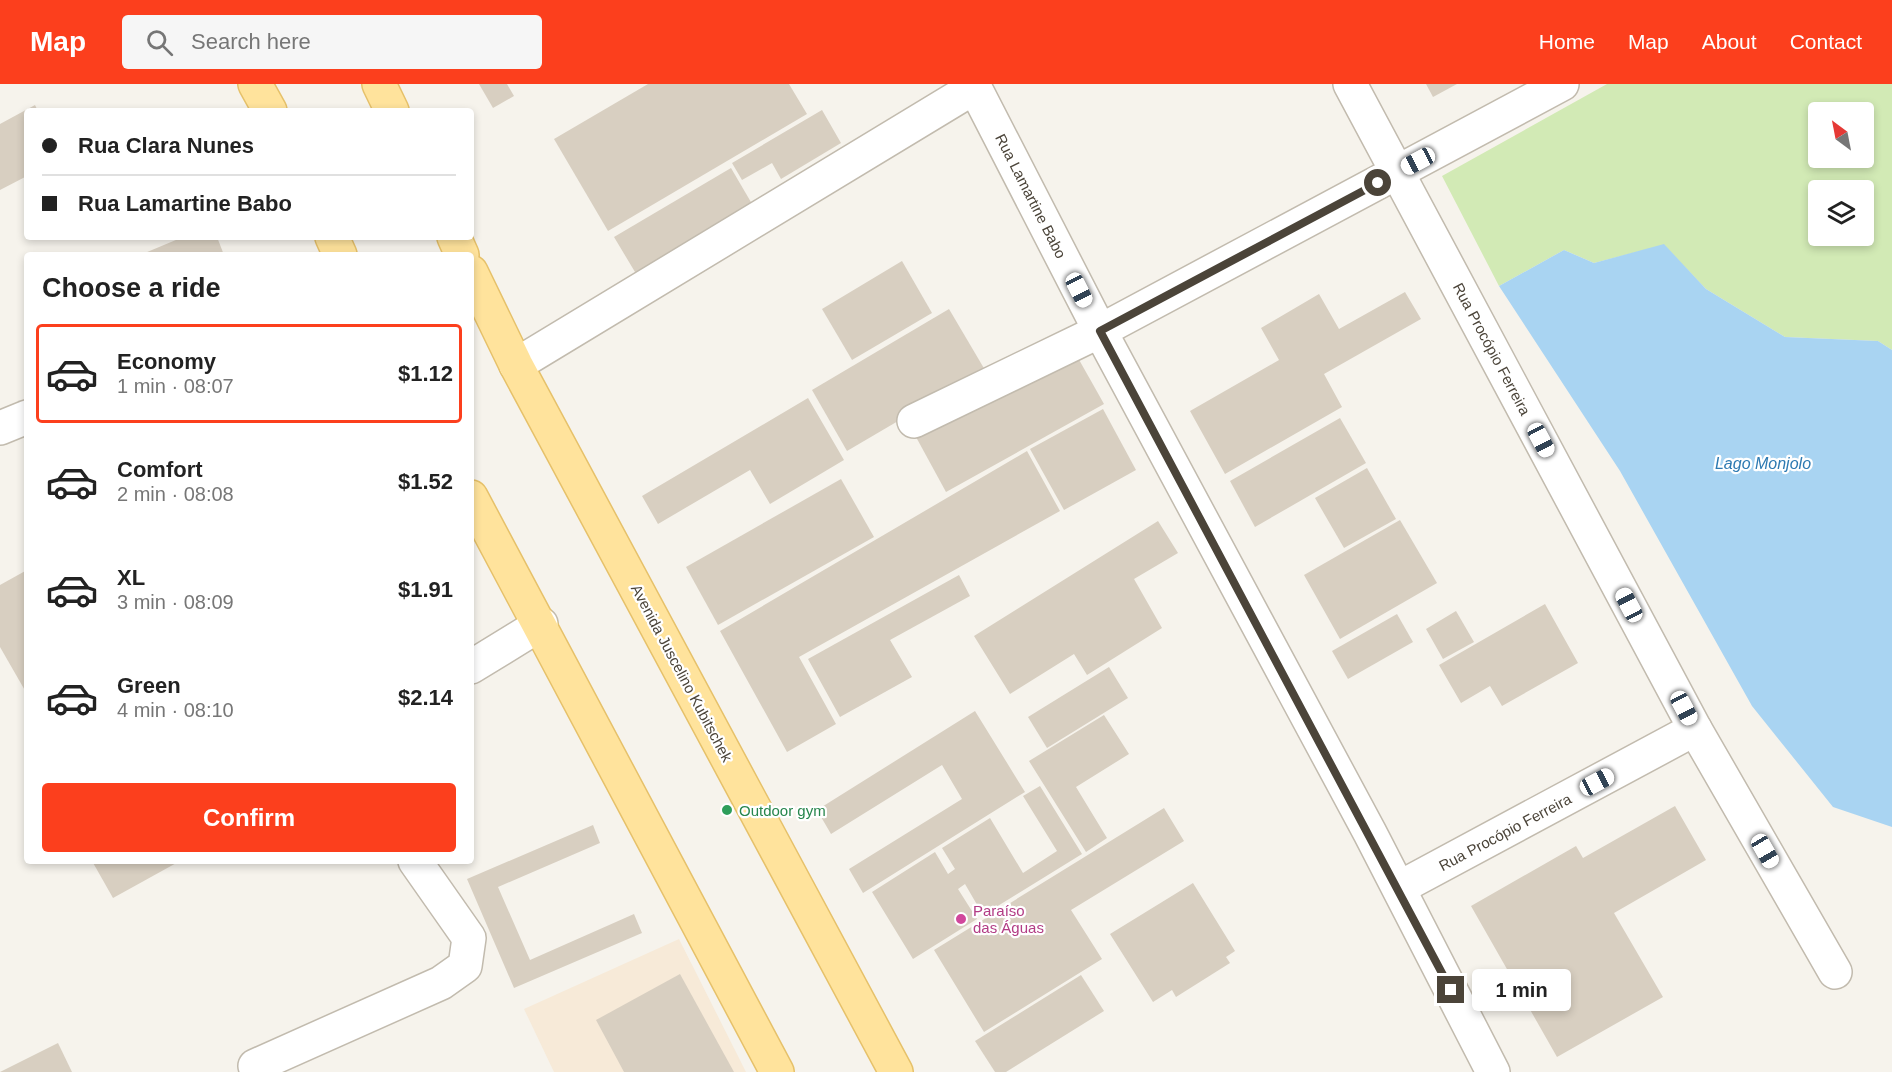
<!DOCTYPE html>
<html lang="en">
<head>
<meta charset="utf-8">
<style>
	:root { --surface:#fff; --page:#f6f6f6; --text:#222; --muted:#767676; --line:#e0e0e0; --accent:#fc3f1d }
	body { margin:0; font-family:Helvetica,sans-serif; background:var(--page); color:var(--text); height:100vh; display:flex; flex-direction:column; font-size:22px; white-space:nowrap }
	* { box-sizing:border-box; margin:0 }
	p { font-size:20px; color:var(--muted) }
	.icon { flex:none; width:33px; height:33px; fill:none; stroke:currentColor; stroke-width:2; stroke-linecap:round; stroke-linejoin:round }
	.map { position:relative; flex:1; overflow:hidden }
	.drawer { position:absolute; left:24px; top:168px; width:450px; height:612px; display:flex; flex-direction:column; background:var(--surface); border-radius:6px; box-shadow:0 3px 9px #0003 }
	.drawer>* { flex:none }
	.guide { position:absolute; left:24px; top:24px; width:450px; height:132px; border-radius:6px; box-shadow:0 3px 9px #0003; display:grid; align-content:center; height:132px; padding:0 18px; background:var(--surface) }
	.needle { width:39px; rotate:328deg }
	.fabs { position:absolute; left:1808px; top:18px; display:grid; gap:12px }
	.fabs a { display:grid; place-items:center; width:66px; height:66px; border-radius:6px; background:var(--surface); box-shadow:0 3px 9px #0003; font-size:30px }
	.end { position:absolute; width:27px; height:27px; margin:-14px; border:8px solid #4b4439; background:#fff; box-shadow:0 0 0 3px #fff }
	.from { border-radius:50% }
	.bubble { position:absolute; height:42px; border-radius:6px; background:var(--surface); box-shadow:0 3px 9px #0003; font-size:20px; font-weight:700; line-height:42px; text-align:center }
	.car { position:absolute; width:18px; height:36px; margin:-18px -9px; border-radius:8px; box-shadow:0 0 4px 2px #0007; background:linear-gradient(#fff 24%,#345 0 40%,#fff 0 76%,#345 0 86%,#fff 0) }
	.guide b { display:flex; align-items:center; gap:21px; height:57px; font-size:22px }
	.guide b+b { border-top:2px solid var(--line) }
	.guide i { width:15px; height:15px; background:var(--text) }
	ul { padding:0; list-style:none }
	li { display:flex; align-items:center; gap:18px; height:99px; margin:0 12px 9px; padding:0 6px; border:3px solid transparent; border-radius:6px }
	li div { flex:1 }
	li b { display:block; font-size:22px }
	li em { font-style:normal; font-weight:700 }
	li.active { border-color:var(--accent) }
	li>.icon { width:54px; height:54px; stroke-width:1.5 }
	h2 { padding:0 18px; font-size:27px; line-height:72px }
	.button { display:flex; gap:12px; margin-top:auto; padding:12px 18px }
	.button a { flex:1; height:69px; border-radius:6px; background:var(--accent); color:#fff; font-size:24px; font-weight:700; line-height:69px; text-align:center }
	header { display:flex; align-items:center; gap:36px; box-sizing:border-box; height:84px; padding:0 30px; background:var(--accent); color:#fff }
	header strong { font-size:28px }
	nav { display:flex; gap:33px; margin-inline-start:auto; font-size:21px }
	.search { width:420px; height:54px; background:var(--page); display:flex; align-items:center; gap:15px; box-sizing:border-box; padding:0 21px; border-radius:6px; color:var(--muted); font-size:22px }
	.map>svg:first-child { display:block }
	.commercial { fill:#f7ead8 }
	.green { fill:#d2eab5; fill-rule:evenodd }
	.water { fill:#a9d4f2 }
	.building { fill:#d8cfc1 }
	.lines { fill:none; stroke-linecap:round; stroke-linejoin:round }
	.minor-casing { stroke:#c2bbae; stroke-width:36 }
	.major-casing { stroke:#e6c16a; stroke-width:36 }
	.minor { stroke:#fff; stroke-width:33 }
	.major { stroke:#ffe39c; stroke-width:33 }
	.route { stroke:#4b4439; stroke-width:8 }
	.leisure-dot { fill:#2e9e5b; stroke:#fff; stroke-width:2 }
	.hotel-dot { fill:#d1479c; stroke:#fff; stroke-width:2 }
	.labels { text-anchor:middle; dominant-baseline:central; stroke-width:4.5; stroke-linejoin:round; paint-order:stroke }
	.street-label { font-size:15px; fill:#4b4439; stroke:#fff }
	.leisure-label { font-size:15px; fill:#27864d; stroke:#fff; text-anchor:start }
	.hotel-label { font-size:15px; fill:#b23c85; stroke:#fff; text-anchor:start }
	.water-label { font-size:16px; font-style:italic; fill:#2e7ab2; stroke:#fff }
</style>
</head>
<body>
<header>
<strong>Map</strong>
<div class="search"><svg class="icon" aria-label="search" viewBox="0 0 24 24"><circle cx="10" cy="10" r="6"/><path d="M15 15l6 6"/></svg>Search here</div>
<nav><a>Home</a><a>Map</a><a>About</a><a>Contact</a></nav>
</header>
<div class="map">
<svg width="1892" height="988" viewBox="0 0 1892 988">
	<rect width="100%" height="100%" fill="#f6f3ec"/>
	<polygon class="commercial" points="679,855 746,988 554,988 524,925"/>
	<path class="green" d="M 1607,0 L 1892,0 L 1892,266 L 1878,257 L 1785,253 L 1706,205 L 1664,161 L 1594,179 L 1564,166 L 1499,202 L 1442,92 ZM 1818,28 L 1863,28 L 1863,74 L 1818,74 ZM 1818,106 L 1863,106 L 1863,152 L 1818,152 Z"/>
	<polygon class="water" points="1664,160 1706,205 1785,253 1878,257 1892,266 1892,743 1833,723 1752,622 1620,387 1499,202 1564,166 1594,179"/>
	<g class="building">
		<polygon points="479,0 507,0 514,12 493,24"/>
		<polygon points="648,0 789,0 807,30 608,147 554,55"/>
		<polygon points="1426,0 1457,0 1433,13"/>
		<polygon points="35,21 38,27 27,27 27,92 0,106 0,40"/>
		<polygon points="822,26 841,59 781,95 772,79 742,96 732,79"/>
		<polygon points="731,84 755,125 638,193 614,153"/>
		<polygon points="183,153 217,153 224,171 140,171"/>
		<polygon points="902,177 932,229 852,276 822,225"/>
		<polygon points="1405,208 1421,235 1324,290 1342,323 1225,390 1190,327 1279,276 1261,244 1319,210 1339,245"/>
		<polygon points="949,225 985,286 847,367 812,306"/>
		<polygon points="1073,265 1104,320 946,408 916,353"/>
		<polygon points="808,314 844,376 770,420 750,386 658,440 642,412"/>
		<polygon points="1103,325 1136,386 1064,426 1030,365"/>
		<polygon points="1340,334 1366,379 1255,443 1230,397"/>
		<polygon points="1027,367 1060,427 799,573 836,640 787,668 720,547"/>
		<polygon points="1367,384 1396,435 1344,464 1315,414"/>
		<polygon points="841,395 874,453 718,541 686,483"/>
		<polygon points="1400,436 1437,499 1340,555 1304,491"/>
		<polygon points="1158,437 1178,469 1134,495 1162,544 1087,591 1074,570 1010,610 974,552"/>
		<polygon points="27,486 27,610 0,563 0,501"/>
		<polygon points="959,491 970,512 890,556 912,593 840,633 808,575"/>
		<polygon points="1545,520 1578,579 1502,622 1490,602 1461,619 1439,581"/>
		<polygon points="1456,527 1474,558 1443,575 1426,545"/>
		<polygon points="1397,530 1413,558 1348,595 1332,567"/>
		<polygon points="1109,583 1128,614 1047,664 1028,633"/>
		<polygon points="975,627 1025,708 863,809 849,785 962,715 942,681 831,750 817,726"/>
		<polygon points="1104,631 1129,670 1076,703 1107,754 1086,768 1029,677"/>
		<polygon points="1040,702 1082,770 983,831 965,800 958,805 977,835 913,875 872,808 935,768 948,790 955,785 942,764 990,734 1023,789 1057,767 1023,712"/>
		<polygon points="1675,722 1706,776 1614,829 1663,913 1557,973 1471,822 1576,762 1583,774"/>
		<polygon points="1164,724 1184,757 1071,826 1102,875 984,948 934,866"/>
		<polygon points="593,741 600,759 498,803 530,876 634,830 642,849 514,904 467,795"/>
		<polygon points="92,777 180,777 113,814"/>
		<polygon points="1193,799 1235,867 1226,873 1230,879 1176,913 1172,906 1153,918 1110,850"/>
		<polygon points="680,890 734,988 624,988 596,936"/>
		<polygon points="1081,891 1104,927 1006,988 995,988 975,957"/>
		<polygon points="58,959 72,988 0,988"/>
	</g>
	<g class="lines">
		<g class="minor-casing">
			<g id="minor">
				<polyline points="973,0 1100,247 1370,749 1493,988"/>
				<polyline points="1350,0 1695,645 1399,804"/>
				<polyline points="516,281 975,3"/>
				<polyline points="914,337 1100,247 1562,0"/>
				<polyline points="0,344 27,333"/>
				<polyline points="471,583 541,540"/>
				<polyline points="1695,645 1835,888"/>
				<polyline points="255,982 441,899 465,882 469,854 415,777"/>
			</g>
		</g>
		<g class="major-casing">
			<g id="major">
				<polyline points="255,0 270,27"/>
				<polyline points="379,0 392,27"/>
				<polyline points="332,153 340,171"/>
				<polyline points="454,153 462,171"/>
				<polyline points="471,188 516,281 896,988"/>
				<polyline points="471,413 777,988"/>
			</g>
		</g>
		<use href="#minor" class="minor"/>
		<use href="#major" class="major"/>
	</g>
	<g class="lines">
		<polyline class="route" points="1378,99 1100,247 1451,906"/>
	</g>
	<circle class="leisure-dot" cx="727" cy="726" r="6"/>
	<circle class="hotel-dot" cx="961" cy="835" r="6"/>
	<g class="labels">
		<g class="street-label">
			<text transform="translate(1031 112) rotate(63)">Rua Lamartine Babo</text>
			<text transform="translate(1492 265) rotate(62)">Rua Procópio Ferreira</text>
			<text transform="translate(682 589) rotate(62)">Avenida Juscelino Kubitschek</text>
			<text transform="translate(1505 748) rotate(-28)">Rua Procópio Ferreira</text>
		</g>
		<g class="leisure-label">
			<text x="739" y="726">Outdoor gym</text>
		</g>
		<g class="hotel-label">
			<text x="973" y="826">Paraíso<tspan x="973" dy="17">das Águas</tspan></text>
		</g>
		<g class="water-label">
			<text x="1763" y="379">Lago Monjolo</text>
		</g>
	</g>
</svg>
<div class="fabs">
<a><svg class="needle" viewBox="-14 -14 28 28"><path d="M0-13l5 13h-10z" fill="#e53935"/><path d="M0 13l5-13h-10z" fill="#767676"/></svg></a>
<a><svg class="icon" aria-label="layers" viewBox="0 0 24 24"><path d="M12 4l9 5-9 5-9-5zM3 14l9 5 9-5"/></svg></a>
</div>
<i class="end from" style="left:1378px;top:99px"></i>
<i class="end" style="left:1451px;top:906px"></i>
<div class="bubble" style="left:1472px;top:885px;width:99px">1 min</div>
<i class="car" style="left:1418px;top:77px;rotate:242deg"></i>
<i class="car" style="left:1079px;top:206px;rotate:153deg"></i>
<i class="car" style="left:1541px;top:356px;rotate:152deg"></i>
<i class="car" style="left:1629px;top:521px;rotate:332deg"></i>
<i class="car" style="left:1684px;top:624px;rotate:152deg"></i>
<i class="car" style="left:1597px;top:698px;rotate:62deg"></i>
<i class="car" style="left:1765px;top:767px;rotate:150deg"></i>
<div class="guide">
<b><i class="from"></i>Rua Clara Nunes</b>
<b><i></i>Rua Lamartine Babo</b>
</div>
<section class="drawer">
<h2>Choose a ride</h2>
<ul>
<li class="active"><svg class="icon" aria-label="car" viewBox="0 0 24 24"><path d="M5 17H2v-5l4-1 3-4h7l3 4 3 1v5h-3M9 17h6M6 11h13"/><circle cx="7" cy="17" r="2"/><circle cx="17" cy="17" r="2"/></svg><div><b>Economy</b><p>1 min · 08:07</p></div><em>$1.12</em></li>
<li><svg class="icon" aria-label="car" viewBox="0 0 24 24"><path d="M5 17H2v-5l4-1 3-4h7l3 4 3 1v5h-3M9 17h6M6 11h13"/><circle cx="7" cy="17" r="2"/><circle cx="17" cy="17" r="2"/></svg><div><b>Comfort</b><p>2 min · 08:08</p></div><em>$1.52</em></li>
<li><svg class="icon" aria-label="car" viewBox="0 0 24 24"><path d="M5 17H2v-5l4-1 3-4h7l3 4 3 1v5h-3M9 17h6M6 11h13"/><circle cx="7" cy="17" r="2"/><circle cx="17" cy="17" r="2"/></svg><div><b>XL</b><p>3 min · 08:09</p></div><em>$1.91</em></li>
<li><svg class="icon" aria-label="car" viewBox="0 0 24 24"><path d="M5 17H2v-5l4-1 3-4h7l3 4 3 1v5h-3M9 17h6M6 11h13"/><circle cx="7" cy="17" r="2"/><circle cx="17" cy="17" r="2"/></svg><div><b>Green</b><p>4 min · 08:10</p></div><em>$2.14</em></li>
</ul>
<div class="button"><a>Confirm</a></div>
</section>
</div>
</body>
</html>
